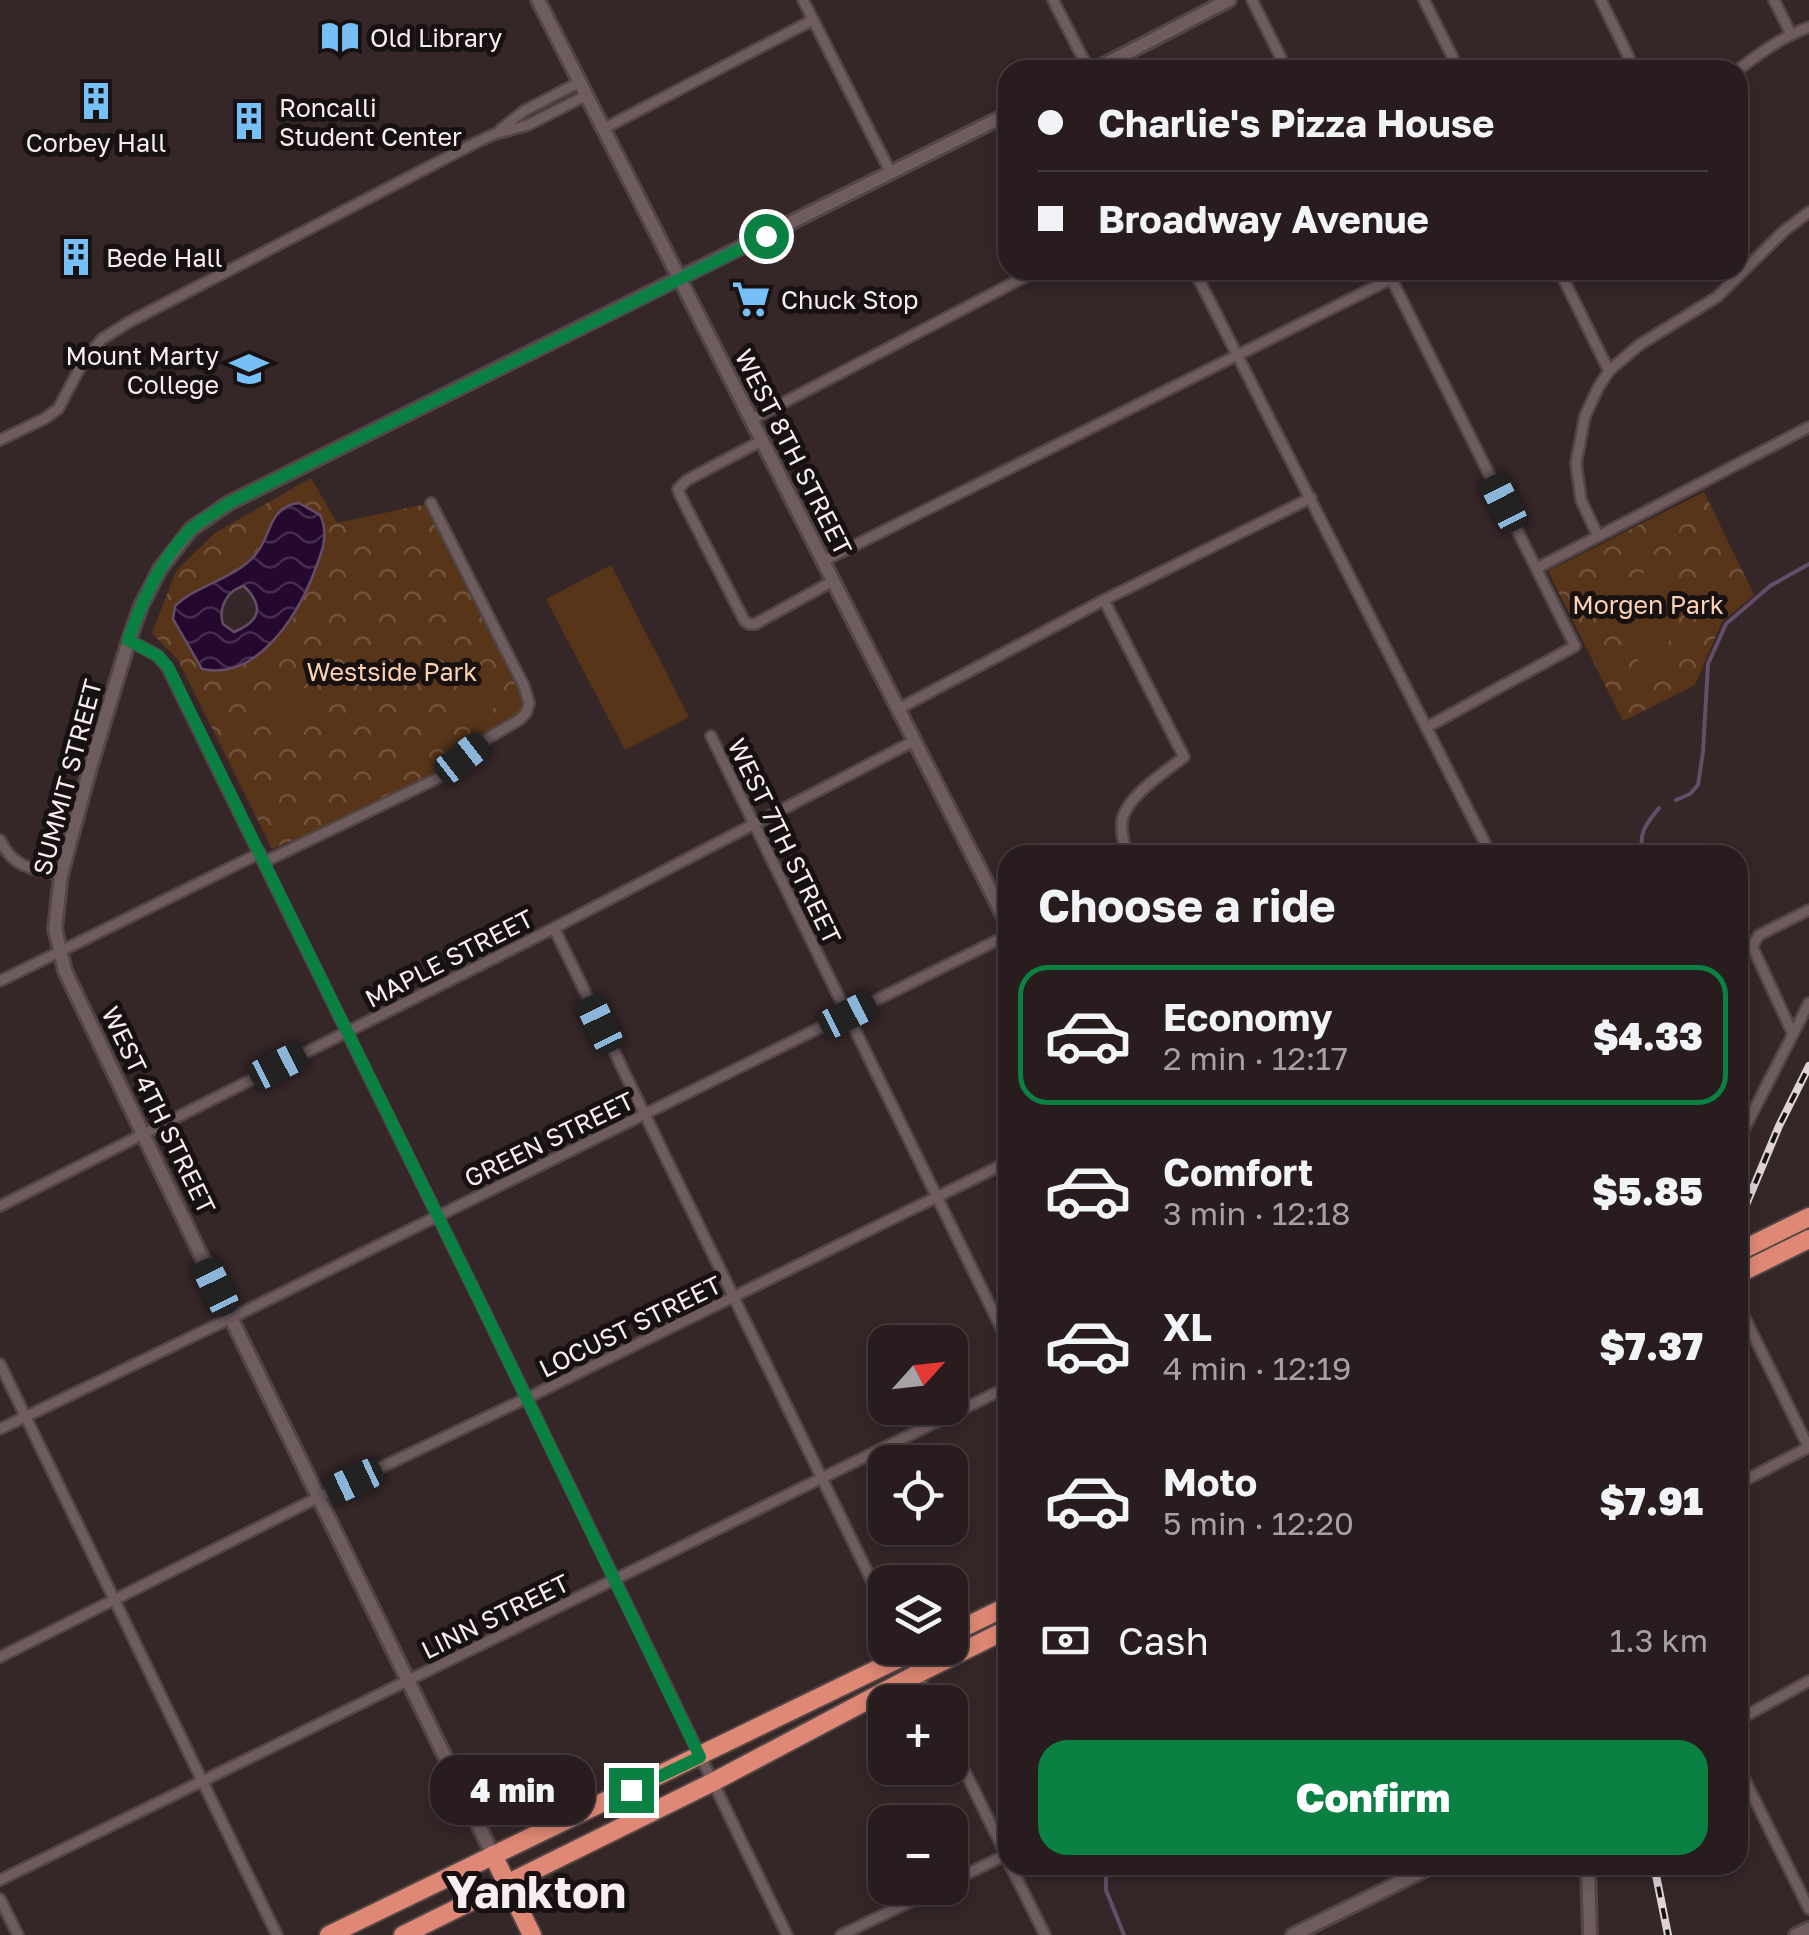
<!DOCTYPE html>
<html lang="en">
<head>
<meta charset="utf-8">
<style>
	:root { --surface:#281c1e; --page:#302527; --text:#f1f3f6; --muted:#a5a1a4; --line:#443a3c; --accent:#0b8043 }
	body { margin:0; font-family:"Golos Text",sans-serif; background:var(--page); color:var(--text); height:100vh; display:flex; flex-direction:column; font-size:38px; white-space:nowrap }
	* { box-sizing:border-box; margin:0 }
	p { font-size:32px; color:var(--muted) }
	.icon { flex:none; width:55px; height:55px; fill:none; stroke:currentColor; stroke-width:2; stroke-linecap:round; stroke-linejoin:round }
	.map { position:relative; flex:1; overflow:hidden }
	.side { position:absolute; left:998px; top:845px; width:750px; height:1030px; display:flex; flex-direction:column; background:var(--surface); border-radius:30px; box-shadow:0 5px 15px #0003,0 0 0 2px var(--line) }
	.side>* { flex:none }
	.hud { position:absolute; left:998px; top:60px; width:750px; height:220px; border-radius:30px; box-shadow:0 5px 15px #0003,0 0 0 2px var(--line); display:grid; align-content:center; height:220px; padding:0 40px; background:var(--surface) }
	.needle { width:65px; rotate:63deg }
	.controls { position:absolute; left:868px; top:1325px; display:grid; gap:20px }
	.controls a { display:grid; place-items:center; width:100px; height:100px; border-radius:20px; background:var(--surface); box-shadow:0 5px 15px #0003,0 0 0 2px var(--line); font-size:50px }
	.end { position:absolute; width:45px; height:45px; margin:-22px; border:12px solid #0b8043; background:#fff; box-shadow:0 0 0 5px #fff }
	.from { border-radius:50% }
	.bubble { position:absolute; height:70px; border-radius:30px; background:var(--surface); box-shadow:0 5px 15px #0003,0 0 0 2px var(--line); font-size:32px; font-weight:800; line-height:70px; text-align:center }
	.car { position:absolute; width:30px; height:60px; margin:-30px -15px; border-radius:12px; box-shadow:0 0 8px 2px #0007; background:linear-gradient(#222 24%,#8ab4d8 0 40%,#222 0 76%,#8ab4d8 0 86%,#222 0) }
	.hud b { display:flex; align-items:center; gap:35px; height:95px; font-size:38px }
	.hud b+b { border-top:2px solid var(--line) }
	.hud i { width:25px; height:25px; background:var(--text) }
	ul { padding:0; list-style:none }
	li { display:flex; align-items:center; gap:30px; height:140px; margin:0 20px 15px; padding:0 20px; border:5px solid transparent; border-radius:30px }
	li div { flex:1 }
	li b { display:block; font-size:38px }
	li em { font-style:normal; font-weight:800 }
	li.selected { border-color:var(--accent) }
	li>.icon { width:90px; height:90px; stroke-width:1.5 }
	h2 { padding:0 40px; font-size:45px; line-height:120px }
	.pay { display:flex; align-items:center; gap:25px; height:110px; padding:0 40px; font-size:38px }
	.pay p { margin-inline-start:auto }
	.cta { display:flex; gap:20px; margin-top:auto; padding:20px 40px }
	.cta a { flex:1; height:115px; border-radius:30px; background:var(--accent); color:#fff; font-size:40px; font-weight:800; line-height:115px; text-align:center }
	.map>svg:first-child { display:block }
	.park { fill:url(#park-crowns); fill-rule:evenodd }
	.pitch { fill:#583519 }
	.water { fill:url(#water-waves); stroke:#644d68; stroke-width:2.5; fill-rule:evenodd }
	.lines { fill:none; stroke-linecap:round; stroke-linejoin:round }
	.stream { stroke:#644d68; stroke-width:4 }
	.street-casing { stroke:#514546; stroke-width:14 }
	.secondary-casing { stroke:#514546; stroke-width:18 }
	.highway-casing { stroke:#514546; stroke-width:22 }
	.street { stroke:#6e5c5f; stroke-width:9 }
	.secondary { stroke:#6e5c5f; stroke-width:12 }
	.highway { stroke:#df8875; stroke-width:18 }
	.rail-casing { stroke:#dfd4d5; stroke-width:8 }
	.rail { stroke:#181112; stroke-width:4; stroke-dasharray:11; stroke-linecap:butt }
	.route { stroke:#0b8043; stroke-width:12 }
	.labels { text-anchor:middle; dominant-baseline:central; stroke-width:10; stroke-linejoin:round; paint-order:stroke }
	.poi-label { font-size:25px; fill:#f8eeef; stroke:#181112; text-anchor:start }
	.street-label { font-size:25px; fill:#f8eeef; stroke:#181112 }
	.park-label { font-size:25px; fill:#fdd2b2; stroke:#181112 }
	.town-label { font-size:45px; font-weight:bold; fill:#f8eeef; stroke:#181112 }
</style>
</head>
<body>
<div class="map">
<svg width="1809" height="1935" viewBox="0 0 1809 1935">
	<defs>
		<pattern id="park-crowns" width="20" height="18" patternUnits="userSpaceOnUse" patternTransform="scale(2.5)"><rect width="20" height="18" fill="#583519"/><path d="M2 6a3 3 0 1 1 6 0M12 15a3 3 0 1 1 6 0" fill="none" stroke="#71533b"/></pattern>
		<pattern id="water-waves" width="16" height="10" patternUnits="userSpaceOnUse" patternTransform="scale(2.5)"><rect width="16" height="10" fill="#25082e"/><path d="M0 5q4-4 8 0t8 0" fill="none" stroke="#452c4d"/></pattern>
	</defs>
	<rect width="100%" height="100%" fill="#352628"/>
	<g class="park">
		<path d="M 311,478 L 337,523 L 431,503 L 529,703 L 519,720 L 436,779 L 272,849 L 178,660 L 152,633 L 176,571 L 215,533 ZM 299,503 L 320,515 L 325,529 L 322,552 L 294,617 L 274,640 L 242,665 L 182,600 L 232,573 L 252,558 L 268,534 Z"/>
		<polygon points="1704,492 1754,595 1722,622 1695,685 1623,721 1548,571"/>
	</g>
	<g class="pitch">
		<path d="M 1662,563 C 1670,592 1679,626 1664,654 C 1661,661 1652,667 1646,672 L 1601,603 L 1604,594 Z"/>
		<polygon points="611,565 689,717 625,750 546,599"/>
		<polygon points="490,665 498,681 464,698 456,682"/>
		<polygon points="309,686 322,707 290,727 276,706"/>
		<polygon points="500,686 508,701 474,718 466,703"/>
	</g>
	<path class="water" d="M 299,503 L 320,515 C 330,535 321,555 313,575 C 296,618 256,681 202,669 L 173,619 L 175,606 C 198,584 235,579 256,554 C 273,533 268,507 299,503 ZM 244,586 C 264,606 261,621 234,632 L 223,624 C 218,608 227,590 244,586 Z"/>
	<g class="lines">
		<g class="stream">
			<polyline points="1676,800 1690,794 1698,785 1703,752 1708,664 1726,624 1770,586 1809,564"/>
			<path d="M 1644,855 C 1637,834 1646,824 1659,808"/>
			<polyline points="1106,1865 1106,1890 1124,1935"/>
		</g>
		<g class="street-casing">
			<g id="street">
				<polyline points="803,0 891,173"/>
				<polyline points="1053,0 1089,70"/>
				<polyline points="1252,0 1287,70"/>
				<polyline points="1424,0 1459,70"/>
				<polyline points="1601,0 1635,70"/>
				<polyline points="1774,0 1791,34"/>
				<path d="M 1738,70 C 1760,53 1782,37 1809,27"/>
				<polyline points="501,129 524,111 580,82"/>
				<polyline points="603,129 813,20"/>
				<polyline points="1194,270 1491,855"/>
				<polyline points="1387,270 1575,646 1427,727"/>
				<polyline points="1559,270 1609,371"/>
				<polyline points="752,419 1038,270"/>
				<polyline points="0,440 44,419 58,409 83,362 102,339 129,322 477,142 495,134 528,125 587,95"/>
				<polyline points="763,440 687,480 678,489 680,495 744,620 749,624 755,624 833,581"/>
				<polyline points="1598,536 1581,500 1576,463 1585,416 1598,388 1609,371 1639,345 1717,297 1784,231 1809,212"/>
				<polyline points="823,561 1409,270"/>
				<polyline points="1537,568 1809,427"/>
				<path d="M 1104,600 L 1184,757 C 1165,772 1125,797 1122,822 C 1121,834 1124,844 1127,855"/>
				<polyline points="129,640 158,656 167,667 482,1306 787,1935"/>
				<polyline points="898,709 1104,600 1311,498"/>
				<polyline points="711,736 1008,1342"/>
				<path d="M 0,840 C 14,869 32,868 61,875"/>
				<polyline points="264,862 436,779 488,738 519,720 526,713 529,703 524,686 431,503"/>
				<polyline points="554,928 885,1608"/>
				<polyline points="0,981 260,853"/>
				<polyline points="1792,1032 1752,946 1759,935 1809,910"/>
				<polyline points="1738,1141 1809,1003"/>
				<polyline points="0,1206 554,928 914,741"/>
				<polyline points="1738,1304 1809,1448"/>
				<polyline points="0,1364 277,1935"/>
				<polyline points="0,1429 231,1318 1008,935"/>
				<polyline points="1738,1484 1809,1447"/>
				<polyline points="0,1657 319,1497 527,1398 1008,1162"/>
				<polyline points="917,1674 931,1702"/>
				<polyline points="1738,1720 1809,1681"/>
				<polyline points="950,1741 1008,1859"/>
				<polyline points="1738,1766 1809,1909"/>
				<polyline points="1010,1865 1045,1935"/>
				<polyline points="0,1880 1008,1387"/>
				<polyline points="950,1882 1008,1854"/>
				<polyline points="0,1899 18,1935"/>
				<polyline points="841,1935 939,1888"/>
			</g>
		</g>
		<g class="secondary-casing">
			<g id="secondary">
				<polyline points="538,0 1008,925"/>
				<polyline points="1094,70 1229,0"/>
				<polyline points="493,1855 231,1318 65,971 55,929 61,875 90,768 129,640 141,606 160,569 191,529 229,503 1008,114"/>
				<polyline points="1588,1865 1590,1935"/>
				<polyline points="1293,1935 1435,1865"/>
				<polyline points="1796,1935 1809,1929"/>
			</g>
		</g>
		<g class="highway-casing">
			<g id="highway">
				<polyline points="1738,1252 1809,1217"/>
				<polyline points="1738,1274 1809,1239"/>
				<polyline points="950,1634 1008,1606"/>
				<polyline points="493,1855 532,1935"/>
				<polyline points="329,1935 921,1648"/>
				<polyline points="403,1935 713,1782 917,1674 1008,1629"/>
			</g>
		</g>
		<use href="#street" class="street"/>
		<use href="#secondary" class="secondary"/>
		<use href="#highway" class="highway"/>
		<g class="rail-casing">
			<g id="rail">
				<polyline points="1738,1224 1779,1126 1809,1066"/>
				<polyline points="1654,1865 1668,1935"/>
			</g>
		</g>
		<use href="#rail" class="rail"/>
	</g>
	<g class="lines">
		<path class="route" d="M 631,1790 L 700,1757 L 482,1306 L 168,667 L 158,656 L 128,640 C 143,600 159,561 190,530 C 201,520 217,511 229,503 L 766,236"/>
	</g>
	<defs>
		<g id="library-bare" transform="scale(3)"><path d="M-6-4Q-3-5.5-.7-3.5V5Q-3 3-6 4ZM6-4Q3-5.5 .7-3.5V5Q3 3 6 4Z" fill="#76c0f7" stroke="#181112" stroke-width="2.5" paint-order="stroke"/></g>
		<g id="building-bare" transform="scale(3)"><path d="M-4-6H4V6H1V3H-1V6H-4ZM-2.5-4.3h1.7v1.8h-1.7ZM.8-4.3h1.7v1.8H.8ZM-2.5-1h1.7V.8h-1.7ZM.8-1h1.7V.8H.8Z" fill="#76c0f7" stroke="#181112" stroke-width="2.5" paint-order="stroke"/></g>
		<g id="supermarket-bare" transform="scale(3)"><path d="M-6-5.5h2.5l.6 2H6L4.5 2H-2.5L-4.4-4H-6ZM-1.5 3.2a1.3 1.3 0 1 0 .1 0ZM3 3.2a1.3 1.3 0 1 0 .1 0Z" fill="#76c0f7" stroke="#181112" stroke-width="2.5" paint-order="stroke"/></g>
		<g id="university-bare" transform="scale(3)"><path d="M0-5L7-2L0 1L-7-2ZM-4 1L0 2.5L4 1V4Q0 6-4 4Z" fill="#76c0f7" stroke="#181112" stroke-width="2.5" paint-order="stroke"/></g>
	</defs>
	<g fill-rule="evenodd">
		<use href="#library-bare" x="340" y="37"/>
		<use href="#building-bare" x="96" y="101"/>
		<use href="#building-bare" x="249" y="121"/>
		<use href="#building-bare" x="76" y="257"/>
		<use href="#supermarket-bare" x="751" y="299"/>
		<use href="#university-bare" x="249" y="369"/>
	</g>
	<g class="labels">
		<g class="poi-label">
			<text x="370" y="37">Old Library</text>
			<text x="279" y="107">Roncalli<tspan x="279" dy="29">Student Center</tspan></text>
			<text x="96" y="142" text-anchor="middle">Corbey Hall</text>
			<text x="106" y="257">Bede Hall</text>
			<text x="781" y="299">Chuck Stop</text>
			<text x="219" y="355" text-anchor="end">Mount Marty<tspan x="219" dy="29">College</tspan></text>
		</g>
		<g class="street-label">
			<text transform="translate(794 452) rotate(63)">WEST 8TH STREET</text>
			<text transform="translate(67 777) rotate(-75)">SUMMIT STREET</text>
			<text transform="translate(785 841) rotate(64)">WEST 7TH STREET</text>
			<text transform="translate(449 958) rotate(-27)">MAPLE STREET</text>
			<text transform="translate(159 1110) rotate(64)">WEST 4TH STREET</text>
			<text transform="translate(549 1139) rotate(-26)">GREEN STREET</text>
			<text transform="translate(630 1326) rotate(-26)">LOCUST STREET</text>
			<text transform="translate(495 1616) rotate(-26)">LINN STREET</text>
		</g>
		<g class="park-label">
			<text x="1648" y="604">Morgen Park</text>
			<text x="392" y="671">Westside Park</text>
		</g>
		<g class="town-label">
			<text x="536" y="1891">Yankton</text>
		</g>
	</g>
</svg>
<div class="controls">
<a><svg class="needle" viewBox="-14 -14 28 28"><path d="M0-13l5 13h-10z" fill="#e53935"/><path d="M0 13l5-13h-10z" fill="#a5a1a4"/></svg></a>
<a><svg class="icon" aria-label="locate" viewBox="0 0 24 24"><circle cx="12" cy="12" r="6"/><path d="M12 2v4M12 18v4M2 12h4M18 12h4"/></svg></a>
<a><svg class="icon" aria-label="layers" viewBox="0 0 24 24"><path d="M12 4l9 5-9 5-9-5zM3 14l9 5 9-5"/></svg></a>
<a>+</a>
<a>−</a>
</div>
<i class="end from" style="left:766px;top:236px"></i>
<i class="end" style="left:631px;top:1790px"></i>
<div class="bubble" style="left:430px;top:1755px;width:165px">4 min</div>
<i class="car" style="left:1504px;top:503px;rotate:333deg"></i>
<i class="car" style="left:462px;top:758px;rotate:52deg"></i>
<i class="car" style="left:848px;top:1015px;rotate:63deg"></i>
<i class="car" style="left:600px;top:1024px;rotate:334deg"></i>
<i class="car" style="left:278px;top:1066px;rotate:63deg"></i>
<i class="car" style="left:216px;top:1287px;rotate:334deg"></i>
<i class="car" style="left:354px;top:1481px;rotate:245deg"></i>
<div class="hud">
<b><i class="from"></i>Charlie's Pizza House</b>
<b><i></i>Broadway Avenue</b>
</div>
<section class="side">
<h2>Choose a ride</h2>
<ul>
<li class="selected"><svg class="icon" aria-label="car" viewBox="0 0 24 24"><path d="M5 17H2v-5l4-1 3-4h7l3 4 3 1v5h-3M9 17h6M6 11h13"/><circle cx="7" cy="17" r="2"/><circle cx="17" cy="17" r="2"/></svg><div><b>Economy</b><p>2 min · 12:17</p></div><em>$4.33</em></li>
<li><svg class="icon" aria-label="car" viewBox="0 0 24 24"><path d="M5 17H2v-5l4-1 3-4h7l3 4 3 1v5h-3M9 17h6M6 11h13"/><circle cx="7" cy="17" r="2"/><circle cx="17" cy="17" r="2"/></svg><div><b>Comfort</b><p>3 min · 12:18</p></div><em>$5.85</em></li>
<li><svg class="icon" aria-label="car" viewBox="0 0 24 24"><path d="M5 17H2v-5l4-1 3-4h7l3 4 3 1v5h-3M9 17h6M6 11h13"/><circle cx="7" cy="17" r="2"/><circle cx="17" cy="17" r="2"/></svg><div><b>XL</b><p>4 min · 12:19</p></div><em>$7.37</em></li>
<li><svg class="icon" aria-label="car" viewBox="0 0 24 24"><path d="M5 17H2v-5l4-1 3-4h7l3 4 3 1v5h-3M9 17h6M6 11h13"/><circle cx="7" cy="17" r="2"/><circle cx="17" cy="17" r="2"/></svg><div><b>Moto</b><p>5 min · 12:20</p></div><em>$7.91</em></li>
</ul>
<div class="pay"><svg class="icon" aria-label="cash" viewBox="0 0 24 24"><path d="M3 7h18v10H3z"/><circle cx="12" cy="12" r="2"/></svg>Cash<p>1.3 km</p></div>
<div class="cta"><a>Confirm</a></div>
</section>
</div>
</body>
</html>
